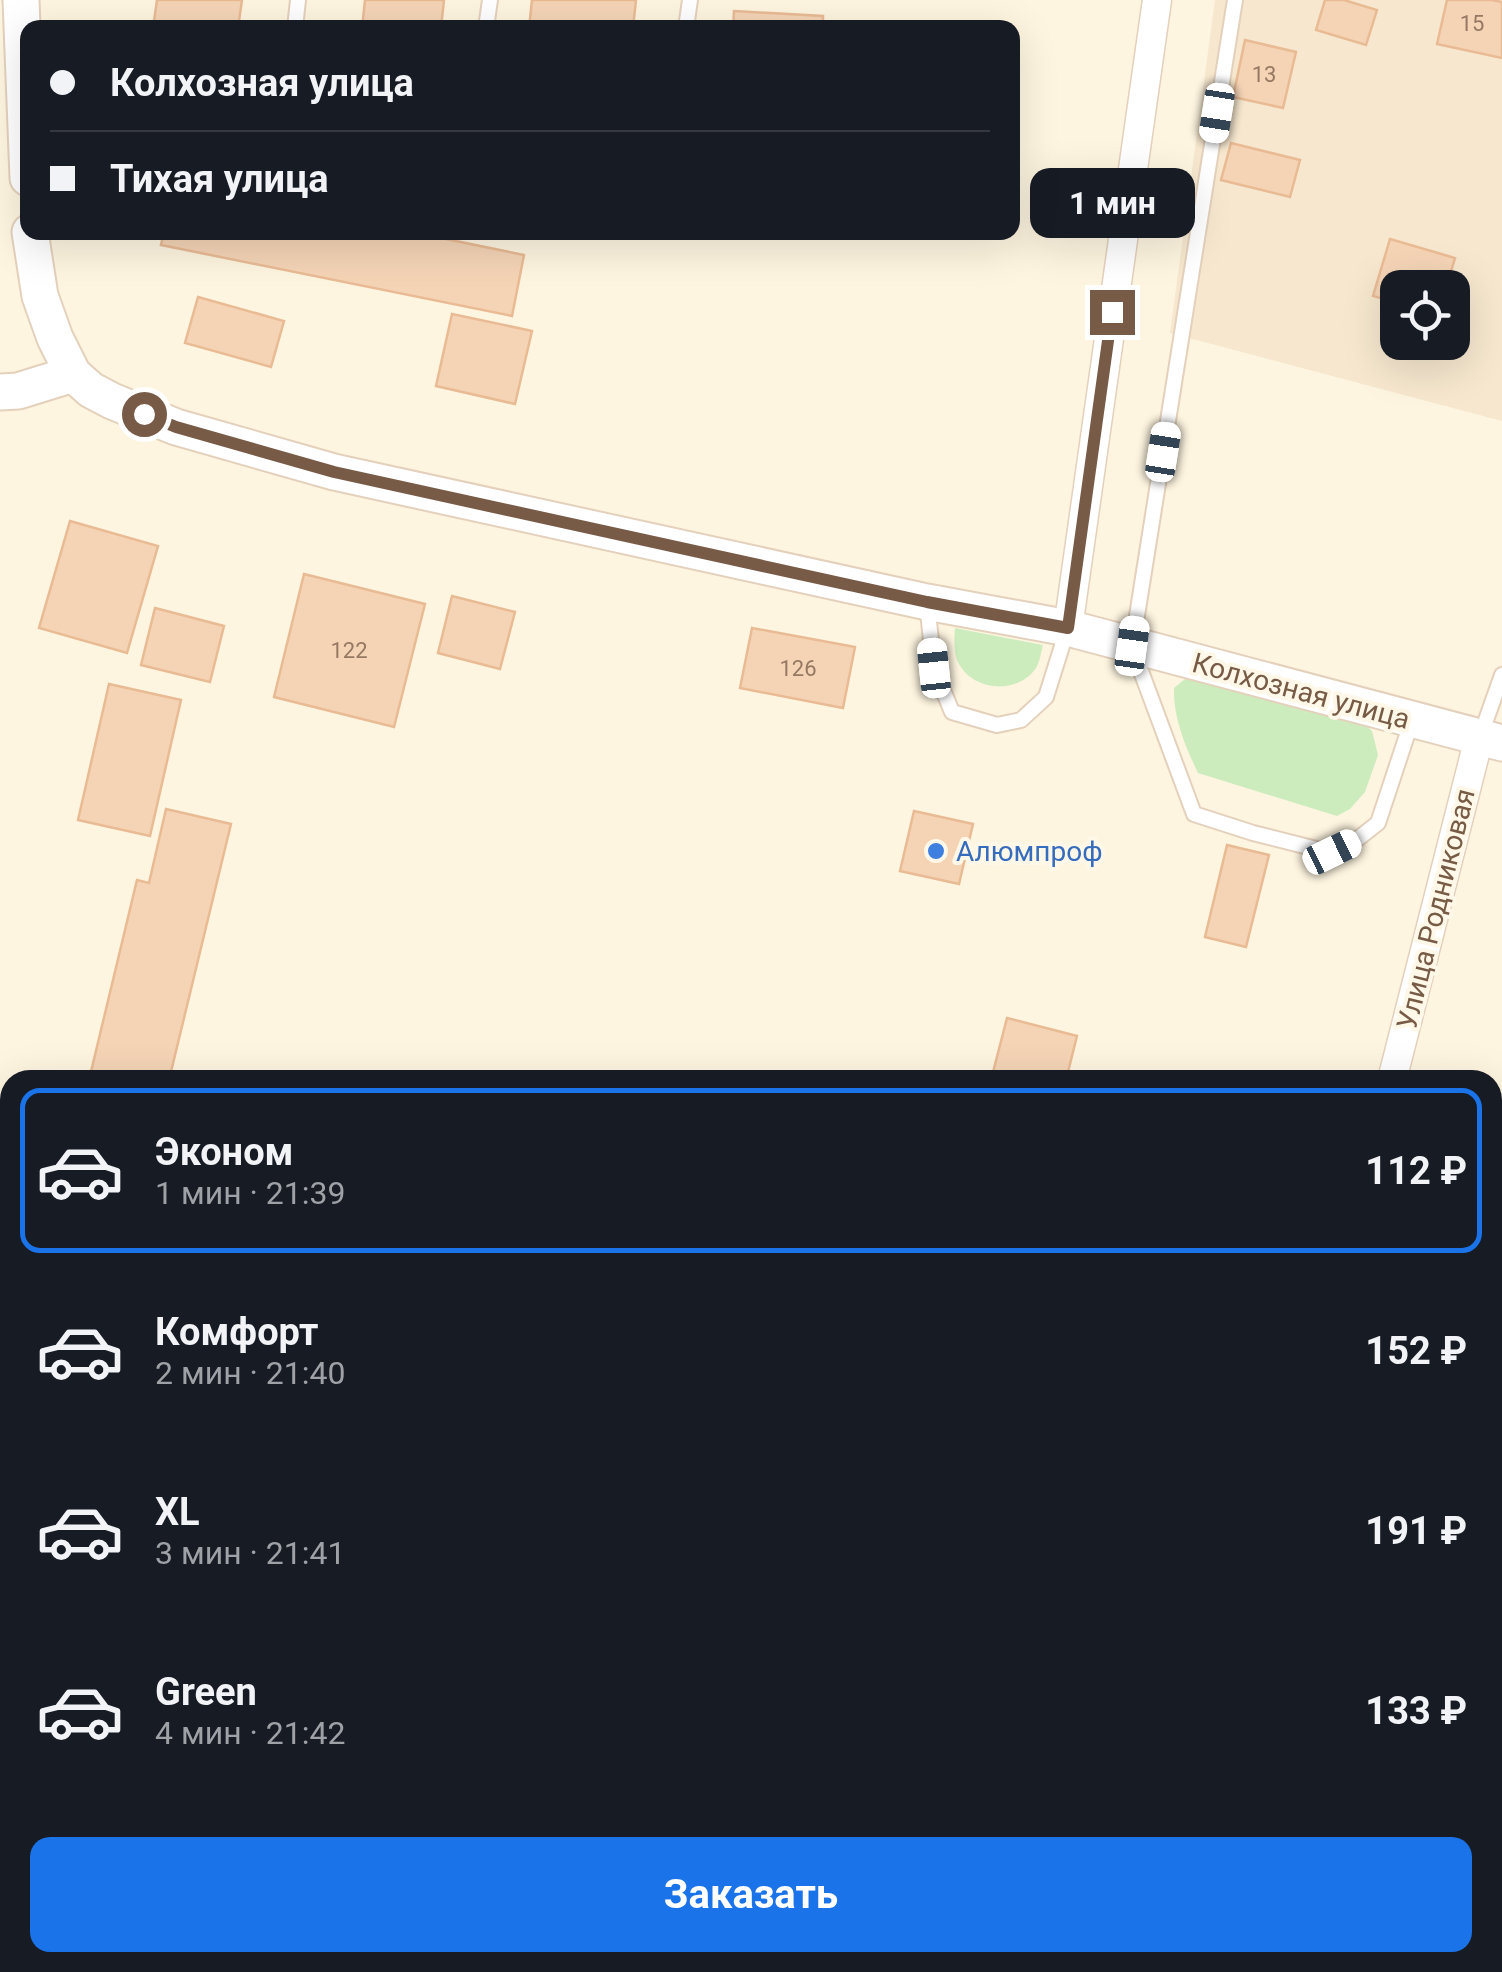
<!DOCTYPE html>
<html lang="ru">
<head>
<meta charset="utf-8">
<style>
	:root { --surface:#171b24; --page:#20242c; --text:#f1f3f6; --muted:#9ea1a6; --line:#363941; --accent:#1a73e8 }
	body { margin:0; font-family:Roboto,sans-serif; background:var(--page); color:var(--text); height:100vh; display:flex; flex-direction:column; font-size:38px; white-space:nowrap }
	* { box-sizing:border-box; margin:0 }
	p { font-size:32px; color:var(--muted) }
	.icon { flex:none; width:55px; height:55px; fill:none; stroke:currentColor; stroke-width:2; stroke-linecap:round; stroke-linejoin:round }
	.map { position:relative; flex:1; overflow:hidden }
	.drawer { position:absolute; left:0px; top:1070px; width:1502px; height:902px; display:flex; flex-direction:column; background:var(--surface); border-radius:30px 30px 0 0; box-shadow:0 10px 40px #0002 }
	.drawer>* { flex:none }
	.guide { position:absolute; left:20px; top:20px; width:1000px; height:220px; border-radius:20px; box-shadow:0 10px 40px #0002; display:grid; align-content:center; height:220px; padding:0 30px; background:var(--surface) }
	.buttons { position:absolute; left:1380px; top:270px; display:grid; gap:20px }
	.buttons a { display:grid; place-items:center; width:90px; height:90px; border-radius:20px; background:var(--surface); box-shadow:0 10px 40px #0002; font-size:50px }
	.end { position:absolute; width:45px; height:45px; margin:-22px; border:12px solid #775b46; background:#fff; box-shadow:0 0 0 5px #fff }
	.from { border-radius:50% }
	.bubble { position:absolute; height:70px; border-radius:20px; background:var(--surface); box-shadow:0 10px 40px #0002; font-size:32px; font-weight:700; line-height:70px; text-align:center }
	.car { position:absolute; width:30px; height:60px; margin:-30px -15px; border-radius:12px; box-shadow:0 0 8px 2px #0007; background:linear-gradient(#fff 24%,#345 0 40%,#fff 0 76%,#345 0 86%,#fff 0) }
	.guide b { display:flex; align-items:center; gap:35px; height:95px; font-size:38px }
	.guide b+b { border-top:2px solid var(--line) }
	.guide i { width:25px; height:25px; background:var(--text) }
	ul { padding:18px 0 0; list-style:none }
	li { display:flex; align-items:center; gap:30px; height:165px; margin:0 20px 15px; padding:0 10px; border:5px solid transparent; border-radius:20px }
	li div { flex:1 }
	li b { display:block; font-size:38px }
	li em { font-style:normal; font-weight:700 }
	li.on { border-color:var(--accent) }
	li>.icon { width:90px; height:90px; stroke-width:1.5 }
	.primary-button { display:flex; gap:20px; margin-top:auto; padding:20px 30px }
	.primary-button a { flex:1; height:115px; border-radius:20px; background:var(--accent); color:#fff; font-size:40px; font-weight:700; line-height:115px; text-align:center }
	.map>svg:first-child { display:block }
	.residential { fill:#f6e7ce; fill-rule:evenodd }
	.green { fill:#cdecbe }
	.building { fill:#f5d4b6; stroke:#e9bb95; stroke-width:2.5 }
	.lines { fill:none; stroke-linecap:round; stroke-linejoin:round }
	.service-casing { stroke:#e3d1bc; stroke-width:18 }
	.minor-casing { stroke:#e3d1bc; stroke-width:31 }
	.tertiary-casing { stroke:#e3d1bc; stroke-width:39 }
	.service { stroke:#fff; stroke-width:14 }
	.minor { stroke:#fff; stroke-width:28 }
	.tertiary { stroke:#fff; stroke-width:35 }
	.route { stroke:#775b46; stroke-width:12 }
	.shop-dot { fill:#3f7fe0; stroke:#fff8e8; stroke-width:4 }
	.labels { text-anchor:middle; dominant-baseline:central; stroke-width:8; stroke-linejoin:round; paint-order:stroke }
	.number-label { font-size:22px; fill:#967962 }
	.street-label { font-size:28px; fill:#775b46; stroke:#fff8e8 }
	.shop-label { font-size:28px; fill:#366cbe; stroke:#fff8e8; text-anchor:start }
</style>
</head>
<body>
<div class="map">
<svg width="1502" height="1972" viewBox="0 0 1502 1972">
	<rect width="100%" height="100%" fill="#fef5e0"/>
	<path class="residential" d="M 1215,0 L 1502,0 L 1502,421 L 1170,333 ZM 1398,288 L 1452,288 L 1452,342 L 1398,342 Z"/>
	<g class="green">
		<path d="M 955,628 L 1043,645 C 1041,651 1040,662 1036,668 C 1017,696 970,691 957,660 C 954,652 954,637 955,628 Z"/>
		<path d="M 1185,679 L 1360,720 L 1372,731 L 1378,755 L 1365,792 L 1350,809 L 1337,816 L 1198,773 C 1185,746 1173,717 1174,688 Z"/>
	</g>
	<g class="building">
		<polygon points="157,0 242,0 238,28 153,28"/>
		<polygon points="365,0 444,0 441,28 362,28"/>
		<polygon points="532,0 636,0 633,28 529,28"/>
		<polygon points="1325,0 1344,0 1377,10 1366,45 1316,30"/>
		<polygon points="1447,0 1492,0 1502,2 1502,58 1437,44"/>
		<polygon points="734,11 823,16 823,28 733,28"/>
		<polygon points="1245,40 1296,52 1283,108 1233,97"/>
		<polygon points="1231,143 1300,160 1290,197 1221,180"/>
		<polygon points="164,232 412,232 524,255 512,316 161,245"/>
		<polygon points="1390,239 1455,258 1446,288 1398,288 1398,303 1373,296"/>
		<polygon points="198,297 284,321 271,367 185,343"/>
		<polygon points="452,314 532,331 515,404 436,386"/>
		<polygon points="70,521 158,546 127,653 39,628"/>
		<polygon points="304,574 425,604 394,727 274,697"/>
		<polygon points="452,596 515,612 500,669 438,653"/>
		<polygon points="155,608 224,626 210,682 141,665"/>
		<polygon points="752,628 855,647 843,708 740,688"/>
		<polygon points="109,684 181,700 150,836 78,820"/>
		<polygon points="166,809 231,824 169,1080 89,1080 137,880 149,883"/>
		<polygon points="914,811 973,824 959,884 900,871"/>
		<polygon points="1227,845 1269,855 1246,947 1205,937"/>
		<polygon points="1007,1018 1077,1036 1066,1080 991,1080"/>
		<polygon points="1502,1151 1502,1201 1492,1197 1492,1154 1500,1157"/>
		<polygon points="1492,1313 1502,1317 1502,1397 1492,1394"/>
		<polygon points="1502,1784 1502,1829 1492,1826 1492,1810"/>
		<polygon points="1222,1962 1314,1962 1312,1972 1219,1972"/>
	</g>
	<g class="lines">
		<g class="service-casing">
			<g id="service">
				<polyline points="1235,0 1132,647 1194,814 1253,833 1332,853 1355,841 1378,823 1412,720"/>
				<polyline points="295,28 298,0"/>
				<polyline points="486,28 490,0"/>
				<polyline points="686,28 690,0"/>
				<polyline points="927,603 934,668 952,712 997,725 1021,720 1046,697 1067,630"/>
				<polyline points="1480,737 1502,675"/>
			</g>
		</g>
		<g class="minor-casing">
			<g id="minor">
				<polyline points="1068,628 1157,0"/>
				<polyline points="1392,1080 1479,738"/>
				<polyline points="1164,1972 1166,1962"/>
			</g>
		</g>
		<g class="tertiary-casing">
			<g id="tertiary">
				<polyline points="21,0 28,178"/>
				<polyline points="30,232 40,296 55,338 73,374 91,390 112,401 176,427 334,472 927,602 1068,628 1502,743"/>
				<polyline points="0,392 18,391 73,374"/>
			</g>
		</g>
		<use href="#service" class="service"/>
		<use href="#minor" class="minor"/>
		<use href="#tertiary" class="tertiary"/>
	</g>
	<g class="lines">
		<polyline class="route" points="144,414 176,427 334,472 927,602 1068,628 1112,312"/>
	</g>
	<circle class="shop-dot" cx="936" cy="851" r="10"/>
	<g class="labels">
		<g class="number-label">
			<text x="1472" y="23">15</text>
			<text x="1264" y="74">13</text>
			<text x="349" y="650">122</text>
			<text x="798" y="668">126</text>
		</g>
		<g class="street-label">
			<text transform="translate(1301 691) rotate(15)">Колхозная улица</text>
			<text transform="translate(1436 909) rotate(-76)">Улица Родниковая</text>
		</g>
		<g class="shop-label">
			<text x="956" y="851">Алюмпроф</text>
		</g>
	</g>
</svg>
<div class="buttons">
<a><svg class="icon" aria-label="locate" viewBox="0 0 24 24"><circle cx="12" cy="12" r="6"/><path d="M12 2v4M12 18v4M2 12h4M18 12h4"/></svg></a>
</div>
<i class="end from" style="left:144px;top:414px"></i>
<i class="end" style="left:1112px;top:312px"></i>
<div class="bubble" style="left:1030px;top:168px;width:165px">1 мин</div>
<i class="car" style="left:1217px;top:113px;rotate:189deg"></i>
<i class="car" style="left:1163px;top:452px;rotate:9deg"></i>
<i class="car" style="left:1132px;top:646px;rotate:8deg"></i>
<i class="car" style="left:934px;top:668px;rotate:354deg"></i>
<i class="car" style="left:1332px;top:852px;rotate:64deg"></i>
<div class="guide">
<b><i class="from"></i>Колхозная улица</b>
<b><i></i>Тихая улица</b>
</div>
<section class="drawer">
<ul>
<li class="on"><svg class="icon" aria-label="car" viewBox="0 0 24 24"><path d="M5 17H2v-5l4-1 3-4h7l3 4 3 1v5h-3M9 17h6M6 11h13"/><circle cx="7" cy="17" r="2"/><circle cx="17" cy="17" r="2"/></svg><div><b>Эконом</b><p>1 мин · 21:39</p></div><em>112 ₽</em></li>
<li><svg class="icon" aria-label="car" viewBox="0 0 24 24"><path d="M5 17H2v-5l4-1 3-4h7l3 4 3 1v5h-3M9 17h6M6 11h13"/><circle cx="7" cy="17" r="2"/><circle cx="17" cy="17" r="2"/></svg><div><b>Комфорт</b><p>2 мин · 21:40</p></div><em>152 ₽</em></li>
<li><svg class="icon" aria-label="car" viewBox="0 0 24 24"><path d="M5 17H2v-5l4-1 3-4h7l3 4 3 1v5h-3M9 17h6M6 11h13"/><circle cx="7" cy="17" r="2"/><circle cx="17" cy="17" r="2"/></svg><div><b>XL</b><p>3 мин · 21:41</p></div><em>191 ₽</em></li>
<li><svg class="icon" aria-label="car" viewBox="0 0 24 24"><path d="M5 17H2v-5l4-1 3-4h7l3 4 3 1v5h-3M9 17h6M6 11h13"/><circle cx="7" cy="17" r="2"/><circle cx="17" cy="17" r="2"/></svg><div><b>Green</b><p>4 мин · 21:42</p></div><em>133 ₽</em></li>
</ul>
<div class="primary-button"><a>Заказать</a></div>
</section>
</div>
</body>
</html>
